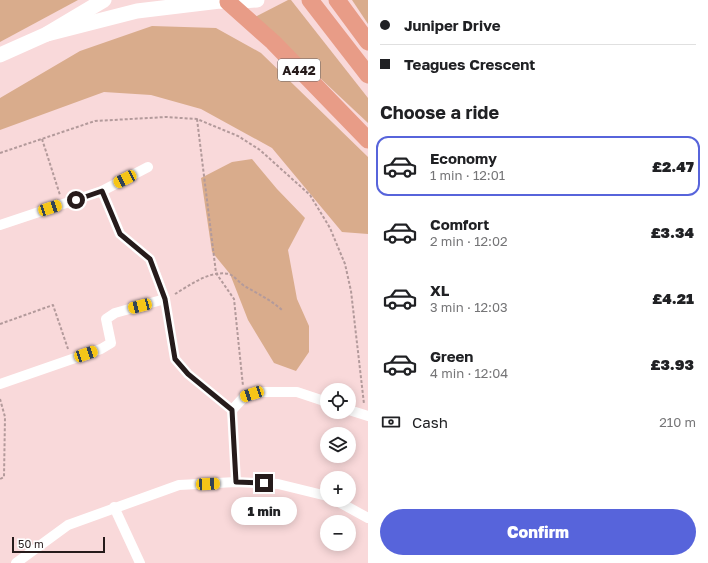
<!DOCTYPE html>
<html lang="en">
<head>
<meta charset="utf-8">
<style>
	:root { --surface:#fff; --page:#f2f2f2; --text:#202124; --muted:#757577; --line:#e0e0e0; --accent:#5764db }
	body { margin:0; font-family:"Golos Text",sans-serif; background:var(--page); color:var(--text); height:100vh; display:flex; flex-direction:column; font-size:15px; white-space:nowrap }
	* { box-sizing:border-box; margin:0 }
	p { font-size:13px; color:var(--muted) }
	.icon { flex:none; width:22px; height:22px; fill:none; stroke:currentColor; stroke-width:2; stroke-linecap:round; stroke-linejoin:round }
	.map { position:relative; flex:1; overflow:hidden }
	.side { display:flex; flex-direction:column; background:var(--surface); width:340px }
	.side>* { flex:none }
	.hud { display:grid; align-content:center; height:88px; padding:0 12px; background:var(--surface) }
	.controls { position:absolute; left:320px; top:383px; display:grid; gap:8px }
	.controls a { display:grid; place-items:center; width:36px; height:36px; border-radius:50%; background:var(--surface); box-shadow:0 2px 10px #0003; font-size:20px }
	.scale { position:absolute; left:12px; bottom:10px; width:93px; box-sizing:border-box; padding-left:4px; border:2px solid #261b1b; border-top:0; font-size:11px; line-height:14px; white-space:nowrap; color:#261b1b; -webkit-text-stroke:3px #fff; paint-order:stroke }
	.end { position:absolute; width:18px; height:18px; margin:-9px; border:5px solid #261b1b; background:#fff; box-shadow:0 0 0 2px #fff }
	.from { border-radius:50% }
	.bubble { position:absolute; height:28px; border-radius:14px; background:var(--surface); box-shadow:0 2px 10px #0003; font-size:13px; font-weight:800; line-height:28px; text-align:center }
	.car { position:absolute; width:12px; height:24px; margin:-12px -6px; border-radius:5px; box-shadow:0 0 3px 1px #0007; background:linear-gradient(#f5c518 24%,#345 0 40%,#f5c518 0 76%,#345 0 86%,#f5c518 0) }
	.hud b { display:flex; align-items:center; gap:14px; height:38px; font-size:15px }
	.hud b+b { border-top:1px solid var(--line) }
	.hud i { width:10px; height:10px; background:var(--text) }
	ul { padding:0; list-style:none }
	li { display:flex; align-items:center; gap:12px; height:60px; margin:0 8px 6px; padding:0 4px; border:2px solid transparent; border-radius:12px }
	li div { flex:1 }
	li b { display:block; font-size:15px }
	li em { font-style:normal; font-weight:800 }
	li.selected { border-color:var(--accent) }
	li>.icon { width:36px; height:36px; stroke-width:1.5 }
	h2 { padding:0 12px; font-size:18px; line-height:48px }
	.pay { display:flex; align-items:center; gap:10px; height:44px; padding:0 12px; font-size:15px }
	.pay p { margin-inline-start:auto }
	.button { display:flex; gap:8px; margin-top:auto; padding:8px 12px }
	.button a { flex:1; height:46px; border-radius:24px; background:var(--accent); color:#fff; font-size:16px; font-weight:800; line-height:46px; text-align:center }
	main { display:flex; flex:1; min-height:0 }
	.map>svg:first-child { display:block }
	.green { fill:#d9ac8c }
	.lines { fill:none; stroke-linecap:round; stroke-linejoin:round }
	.path { stroke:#b39a9b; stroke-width:2; stroke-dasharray:3 2; stroke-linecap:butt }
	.minor { stroke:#fff; stroke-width:10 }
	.secondary { stroke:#fff; stroke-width:15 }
	.trunk { stroke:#e89c87; stroke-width:17 }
	.route { stroke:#261b1b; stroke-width:5 }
	.labels { text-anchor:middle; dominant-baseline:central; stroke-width:3; stroke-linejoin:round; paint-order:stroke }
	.shield { fill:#fff; stroke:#675f5f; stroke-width:1 }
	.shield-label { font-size:13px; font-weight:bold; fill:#261b1b }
</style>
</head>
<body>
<main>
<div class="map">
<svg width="368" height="563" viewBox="0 0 368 563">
	<rect width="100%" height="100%" fill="#f9d9da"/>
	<g class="green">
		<polygon points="0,0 78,0 0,42"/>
		<polygon points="288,0 291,0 368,98 368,123 255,17"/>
		<polygon points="352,0 368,0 368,24"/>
		<polygon points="152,26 216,28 261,53 368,157 368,234 342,232 272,148 201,109 151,95 104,92 0,130 0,98 80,51"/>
		<polygon points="252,159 277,189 305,218 288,250 297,299 309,326 309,352 296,371 274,363 248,320 230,274 212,252 201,178 232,162"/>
	</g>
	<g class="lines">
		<g class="path">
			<polyline points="197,119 216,273 234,299 243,386"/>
			<polyline points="42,139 60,195"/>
			<polyline points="0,153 95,121 166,117 197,119 238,136 260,150 310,195 330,228 345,264 351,291 364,404"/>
			<path d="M 175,294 C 190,285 210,270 229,274 C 235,276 240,284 246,287 C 259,294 272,301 282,310"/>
			<polyline points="0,324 53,305 68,349"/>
			<polyline points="0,399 5,417 4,477 0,479"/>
		</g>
		<g class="minor">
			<polyline points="102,191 120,234 150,259 165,299 175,359 188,374 232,410 236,482"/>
			<polyline points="0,225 102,191 148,167"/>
			<polyline points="0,384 101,349 111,343 106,319 115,313 165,299"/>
			<polyline points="232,410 244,397 259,392 297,392 327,402"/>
			<polyline points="349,410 368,416"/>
			<polyline points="335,500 368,518"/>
			<polyline points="114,507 140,563"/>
			<polyline points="16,563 68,525 179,485 236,482 278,484 327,496"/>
		</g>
		<g class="secondary">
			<polyline points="221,1 228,2 257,0"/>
			<polyline points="47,34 137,11 220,1"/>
			<polyline points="0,55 47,34 104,0"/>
		</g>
		<g class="trunk">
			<polyline points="310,0 368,75"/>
			<polyline points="337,0 368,42"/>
			<polyline points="228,2 273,42 368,140"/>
		</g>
	</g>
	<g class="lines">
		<polyline class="route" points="76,200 102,191 120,234 150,259 165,299 175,359 188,374 232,410 236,482 264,483"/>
	</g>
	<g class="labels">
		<rect class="shield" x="278" y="59" width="42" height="22" rx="3"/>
		<g class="shield-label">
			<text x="299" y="70">A442</text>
		</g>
	</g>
</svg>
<div class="controls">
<a><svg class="icon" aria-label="locate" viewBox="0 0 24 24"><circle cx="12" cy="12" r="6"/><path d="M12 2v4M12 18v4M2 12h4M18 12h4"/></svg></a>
<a><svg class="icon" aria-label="layers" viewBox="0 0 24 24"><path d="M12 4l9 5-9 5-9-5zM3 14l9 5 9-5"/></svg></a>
<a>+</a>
<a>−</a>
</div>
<div class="scale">50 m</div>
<i class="end from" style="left:76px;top:200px"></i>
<i class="end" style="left:264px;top:483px"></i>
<div class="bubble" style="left:231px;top:497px;width:66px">1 min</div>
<i class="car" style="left:125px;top:179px;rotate:243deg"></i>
<i class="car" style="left:50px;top:208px;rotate:72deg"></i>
<i class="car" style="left:140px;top:306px;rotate:255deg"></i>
<i class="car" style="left:86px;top:354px;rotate:71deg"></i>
<i class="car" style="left:252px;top:394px;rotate:252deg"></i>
<i class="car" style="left:208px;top:484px;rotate:87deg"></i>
</div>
<section class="side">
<div class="hud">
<b><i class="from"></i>Juniper Drive</b>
<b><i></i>Teagues Crescent</b>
</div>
<h2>Choose a ride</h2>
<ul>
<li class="selected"><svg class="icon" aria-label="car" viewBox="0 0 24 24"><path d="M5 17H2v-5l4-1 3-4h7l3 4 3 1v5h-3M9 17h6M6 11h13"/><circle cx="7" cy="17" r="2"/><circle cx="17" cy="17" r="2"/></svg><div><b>Economy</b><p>1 min · 12:01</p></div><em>£2.47</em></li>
<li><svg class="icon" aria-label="car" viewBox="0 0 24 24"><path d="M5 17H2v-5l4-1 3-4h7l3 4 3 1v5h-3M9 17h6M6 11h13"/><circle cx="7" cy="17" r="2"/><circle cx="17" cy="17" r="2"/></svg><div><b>Comfort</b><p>2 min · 12:02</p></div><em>£3.34</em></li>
<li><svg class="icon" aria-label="car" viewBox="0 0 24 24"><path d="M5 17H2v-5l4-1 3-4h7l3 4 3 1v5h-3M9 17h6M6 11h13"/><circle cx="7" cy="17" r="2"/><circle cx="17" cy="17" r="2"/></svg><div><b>XL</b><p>3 min · 12:03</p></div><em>£4.21</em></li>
<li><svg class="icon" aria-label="car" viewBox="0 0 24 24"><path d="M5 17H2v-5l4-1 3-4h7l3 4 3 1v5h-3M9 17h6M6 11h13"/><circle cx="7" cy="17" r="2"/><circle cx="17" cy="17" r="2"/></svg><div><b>Green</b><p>4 min · 12:04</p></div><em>£3.93</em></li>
</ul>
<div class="pay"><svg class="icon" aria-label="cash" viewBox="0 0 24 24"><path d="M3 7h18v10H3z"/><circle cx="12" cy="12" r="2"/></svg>Cash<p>210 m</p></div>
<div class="button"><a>Confirm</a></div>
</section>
</main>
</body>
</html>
